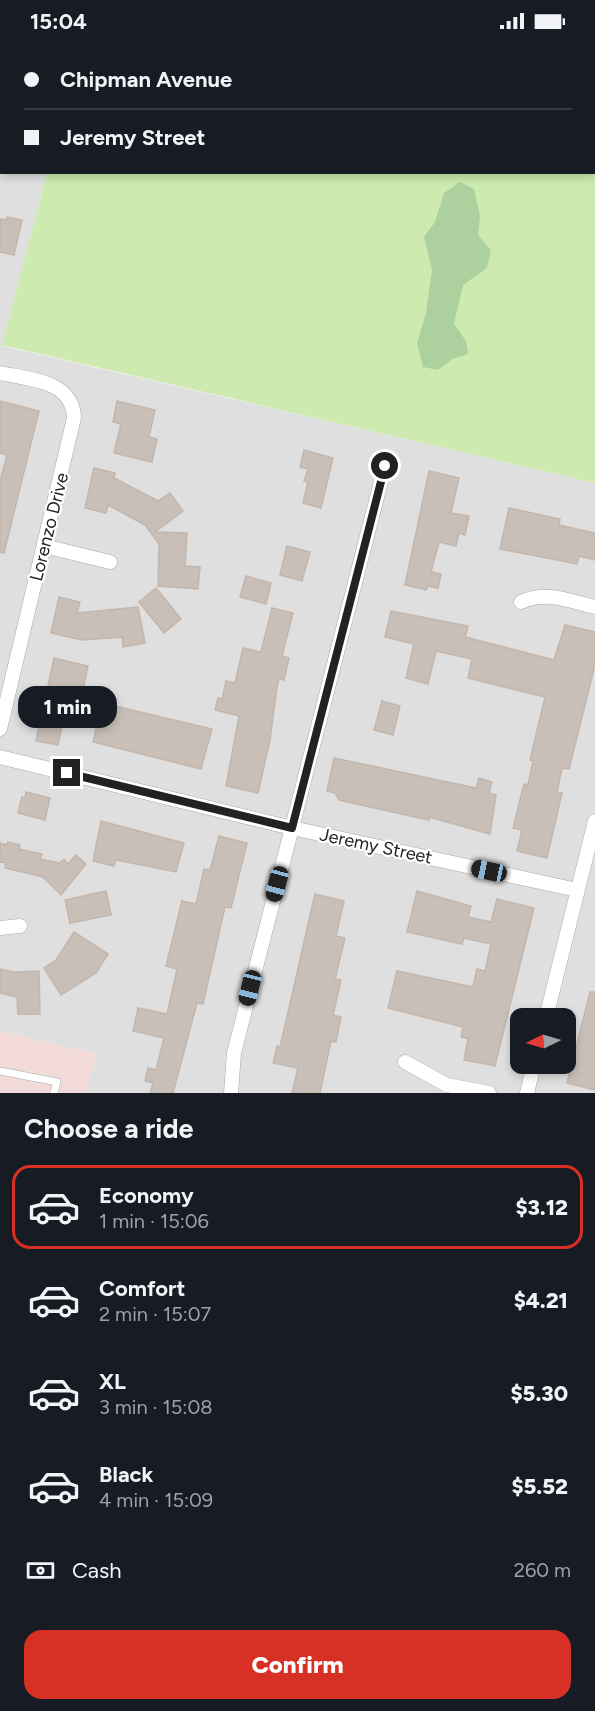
<!DOCTYPE html>
<html lang="en">
<head>
<meta charset="utf-8">
<style>
	:root { --surface:#171b24; --page:#20242c; --text:#f1f3f6; --muted:#9ea1a6; --line:#363941; --accent:#d93025 }
	body { margin:0; font-family:Figtree,sans-serif; background:var(--page); color:var(--text); height:100vh; display:flex; flex-direction:column; font-size:22px; white-space:nowrap }
	* { box-sizing:border-box; margin:0 }
	p { font-size:20px; color:var(--muted) }
	.icon { flex:none; width:33px; height:33px; fill:none; stroke:currentColor; stroke-width:2; stroke-linecap:round; stroke-linejoin:round }
	.map { position:relative; height:1051px; overflow:hidden }
	.panel { display:flex; flex-direction:column; background:var(--surface); flex:1 }
	.panel>* { flex:none }
	.hud { position:absolute; left:0px; top:0px; width:596px; height:132px; box-shadow:0 3px 9px #0003; display:grid; align-content:center; height:132px; padding:0 24px; background:var(--surface) }
	.needle { width:39px; rotate:265deg }
	.controls { position:absolute; left:510px; top:966px; display:grid; gap:12px }
	.controls a { display:grid; place-items:center; width:66px; height:66px; border-radius:12px; background:var(--surface); box-shadow:0 3px 9px #0003; font-size:30px }
	.end { position:absolute; width:27px; height:27px; margin:-14px; border:8px solid #222; background:#fff; box-shadow:0 0 0 3px #fff }
	.from { border-radius:50% }
	.bubble { position:absolute; height:42px; border-radius:18px; background:var(--surface); box-shadow:0 3px 9px #0003; font-size:20px; font-weight:800; line-height:42px; text-align:center }
	.car { position:absolute; width:18px; height:36px; margin:-18px -9px; border-radius:8px; box-shadow:0 0 4px 2px #0007; background:linear-gradient(#222 24%,#8ab4d8 0 40%,#222 0 76%,#8ab4d8 0 86%,#222 0) }
	.hud b { display:flex; align-items:center; gap:21px; height:57px; font-size:22px }
	.hud b+b { border-top:2px solid var(--line) }
	.hud i { width:15px; height:15px; background:var(--text) }
	ul { padding:0; list-style:none }
	li { display:flex; align-items:center; gap:18px; height:84px; margin:0 12px 9px; padding:0 12px; border:3px solid transparent; border-radius:18px }
	li div { flex:1 }
	li b { display:block; font-size:22px }
	li em { font-style:normal; font-weight:800 }
	li.selected { border-color:var(--accent) }
	li>.icon { width:54px; height:54px; stroke-width:1.5 }
	h2 { padding:0 24px; font-size:27px; line-height:72px }
	.pay { display:flex; align-items:center; gap:15px; height:66px; padding:0 24px; font-size:22px }
	.pay p { margin-inline-start:auto }
	.button { display:flex; gap:12px; margin-top:auto; padding:12px 24px }
	.button a { flex:1; height:69px; border-radius:18px; background:var(--accent); color:#fff; font-size:24px; font-weight:800; line-height:69px; text-align:center }
	.status { display:flex; justify-content:space-between; align-items:center; height:42px; padding:0 30px; background:var(--surface); direction:ltr }
	.status svg { height:16px; fill:currentColor }
	.map>svg:first-child { display:block }
	.residential { fill:#e0dfdf; fill-rule:evenodd }
	.commercial { fill:#f2dad9 }
	.grass { fill:#cdebb0 }
	.forest { fill:#add19e }
	.building { fill:#c7bfb8; stroke:#c4b6ab; stroke-width:1.5 }
	.lines { fill:none; stroke-linecap:round; stroke-linejoin:round }
	.service-casing { stroke:#a9a9a9; stroke-width:8 }
	.minor-casing { stroke:#a9a9a9; stroke-width:15 }
	.service { stroke:#fff; stroke-width:7 }
	.minor { stroke:#fff; stroke-width:14 }
	.route { stroke:#222; stroke-width:8 }
	.labels { text-anchor:middle; dominant-baseline:central; stroke-width:4.5; stroke-linejoin:round; paint-order:stroke }
	.street-label { font-size:18px; fill:#222; stroke:#fff }
</style>
</head>
<body>
<div class="status"><b>15:04</b><svg viewBox="0 0 49 12"><path d="M0 12V9h3v3zM5 12V6h3v6zM10 12V3h3v9zM15 12V0h3v12zM26 1h20v11H26zM47 4h2v5h-2z"/></svg></div>
<div class="map">
<svg width="595" height="1051" viewBox="0 0 595 1051">
	<rect width="100%" height="100%" fill="#f2efe9"/>
	<path class="residential" d="M 0,14 L 2,130 L 47,131 L 2,304 L 595,441 L 595,1051 L 86,1051 L 96,1011 L 0,990 ZM 520,976 L 566,976 L 566,1022 L 520,1022 Z"/>
	<polygon class="commercial" points="0,990 96,1011 86,1051 0,1051"/>
	<g class="grass">
		<polygon points="135,0 361,0 369,1 132,1"/>
		<polygon points="595,41 595,441 2,303 47,131 594,130"/>
	</g>
	<g class="forest">
		<polygon points="361,0 595,0 595,41 594,2"/>
		<polygon points="460,140 474,147 480,174 478,193 491,208 487,226 463,243 454,282 466,299 468,312 453,317 438,328 423,325 417,301 426,271 432,228 424,195 435,180 444,151"/>
	</g>
	<g class="building">
		<polygon points="7,175 22,178 14,213 0,210 0,177 6,178"/>
		<polygon points="0,359 39,369 4,511 0,510 0,439 7,413 0,411"/>
		<polygon points="117,359 155,368 149,395 157,397 152,420 114,411 121,382 113,380"/>
		<polygon points="304,408 333,416 321,466 303,461 308,440 304,439 308,427 300,425"/>
		<polygon points="94,426 115,431 114,436 158,459 170,451 183,469 155,490 187,491 185,524 200,525 198,547 158,544 159,502 145,483 108,463 106,471 85,466"/>
		<polygon points="429,429 459,436 451,471 469,474 465,493 459,491 456,504 439,500 431,530 441,532 438,546 428,544 426,548 405,543"/>
		<polygon points="509,466 560,477 559,483 595,491 595,518 579,514 577,522 500,507"/>
		<polygon points="287,504 310,510 302,539 280,533"/>
		<polygon points="246,534 271,541 266,562 240,555"/>
		<polygon points="156,546 181,577 164,591 139,560"/>
		<polygon points="59,555 80,560 77,571 138,565 145,601 123,605 122,595 82,598 51,591"/>
		<polygon points="272,566 293,571 282,614 289,616 284,638 279,637 277,645 270,698 258,751 226,744 239,674 215,668 218,656 222,657 226,639 235,641 243,606 261,610"/>
		<polygon points="391,569 468,584 465,595 554,618 565,583 595,590 595,623 569,727 562,726 557,750 562,751 547,816 517,809 522,788 513,786 524,742 528,743 533,719 530,718 545,655 468,636 472,617 436,609 428,642 406,636 414,602 385,595"/>
		<polygon points="54,616 88,624 83,648 70,645 58,703 36,699"/>
		<polygon points="382,659 400,664 393,693 374,688"/>
		<polygon points="102,661 212,687 201,727 93,700"/>
		<polygon points="334,716 476,746 479,736 492,740 489,751 496,753 490,792 429,775 429,778 339,758 335,751 327,749"/>
		<polygon points="26,750 50,756 45,778 18,771 22,755 25,756"/>
		<polygon points="101,779 184,801 176,830 116,818 114,824 93,819"/>
		<polygon points="219,794 247,801 231,866 225,865 203,962 197,961 173,1051 150,1051 153,1041 145,1039 148,1026 156,1028 164,996 133,989 138,966 167,972 177,927 166,924 182,859 196,862 204,827 210,828"/>
		<polygon points="8,800 20,803 19,807 42,812 40,817 60,821 64,817 68,822 76,813 86,822 61,853 43,835 5,826 6,821 0,820 0,801 7,803"/>
		<polygon points="106,849 111,873 70,881 65,858"/>
		<polygon points="417,849 471,864 468,875 491,880 497,857 534,866 495,1024 464,1018 468,997 461,995 463,985 388,966 397,929 473,945 477,927 485,929 491,902 464,896 462,902 407,890"/>
		<polygon points="315,852 344,859 336,894 345,896 335,937 341,938 333,973 341,975 336,1000 331,999 320,1051 292,1051 298,1026 273,1021 277,1004 280,1005"/>
		<polygon points="74,890 108,912 96,931 61,953 44,926 56,918"/>
		<polygon points="0,927 13,930 39,929 40,972 18,972 17,955 0,951"/>
		<polygon points="590,950 595,950 595,1048 567,1041"/>
	</g>
	<g class="lines">
		<g class="service-casing">
			<polyline id="service" points="0,1029 57,1040 54,1051"/>
		</g>
		<g class="minor-casing">
			<g id="minor">
				<path d="M 0,331 C 28,337 73,338 74,376 L 0,687"/>
				<polyline points="44,504 110,520"/>
				<path d="M 521,560 C 545,548 570,559 595,565"/>
				<polyline points="0,715 292,786 577,848"/>
				<polyline points="0,886 20,884"/>
				<polyline points="546,976 595,779"/>
				<polyline points="405,1020 447,1043 489,1051"/>
				<polyline points="231,1051 234,1011 385,424"/>
				<polyline points="527,1051 534,1022"/>
			</g>
		</g>
		<use href="#service" class="service"/>
		<use href="#minor" class="minor"/>
	</g>
	<g class="lines">
		<polyline class="route" points="67,731 292,786 385,424"/>
	</g>
	<g class="labels">
		<g class="street-label">
			<text transform="translate(49 485) rotate(-76)">Lorenzo Drive</text>
			<text transform="translate(376 804) rotate(12)">Jeremy Street</text>
		</g>
	</g>
</svg>
<div class="controls">
<a><svg class="needle" viewBox="-14 -14 28 28"><path d="M0-13l5 13h-10z" fill="#e53935"/><path d="M0 13l5-13h-10z" fill="#9ea1a6"/></svg></a>
</div>
<i class="end from" style="left:385px;top:424px"></i>
<i class="end" style="left:67px;top:731px"></i>
<div class="bubble" style="left:18px;top:644px;width:99px">1 min</div>
<i class="car" style="left:489px;top:829px;rotate:282deg"></i>
<i class="car" style="left:277px;top:842px;rotate:195deg"></i>
<i class="car" style="left:250px;top:946px;rotate:194deg"></i>
<div class="hud">
<b><i class="from"></i>Chipman Avenue</b>
<b><i></i>Jeremy Street</b>
</div>
</div>
<section class="panel">
<h2>Choose a ride</h2>
<ul>
<li class="selected"><svg class="icon" aria-label="car" viewBox="0 0 24 24"><path d="M5 17H2v-5l4-1 3-4h7l3 4 3 1v5h-3M9 17h6M6 11h13"/><circle cx="7" cy="17" r="2"/><circle cx="17" cy="17" r="2"/></svg><div><b>Economy</b><p>1 min · 15:06</p></div><em>$3.12</em></li>
<li><svg class="icon" aria-label="car" viewBox="0 0 24 24"><path d="M5 17H2v-5l4-1 3-4h7l3 4 3 1v5h-3M9 17h6M6 11h13"/><circle cx="7" cy="17" r="2"/><circle cx="17" cy="17" r="2"/></svg><div><b>Comfort</b><p>2 min · 15:07</p></div><em>$4.21</em></li>
<li><svg class="icon" aria-label="car" viewBox="0 0 24 24"><path d="M5 17H2v-5l4-1 3-4h7l3 4 3 1v5h-3M9 17h6M6 11h13"/><circle cx="7" cy="17" r="2"/><circle cx="17" cy="17" r="2"/></svg><div><b>XL</b><p>3 min · 15:08</p></div><em>$5.30</em></li>
<li><svg class="icon" aria-label="car" viewBox="0 0 24 24"><path d="M5 17H2v-5l4-1 3-4h7l3 4 3 1v5h-3M9 17h6M6 11h13"/><circle cx="7" cy="17" r="2"/><circle cx="17" cy="17" r="2"/></svg><div><b>Black</b><p>4 min · 15:09</p></div><em>$5.52</em></li>
</ul>
<div class="pay"><svg class="icon" aria-label="cash" viewBox="0 0 24 24"><path d="M3 7h18v10H3z"/><circle cx="12" cy="12" r="2"/></svg>Cash<p>260 m</p></div>
<div class="button"><a>Confirm</a></div>
</section>
</body>
</html>
